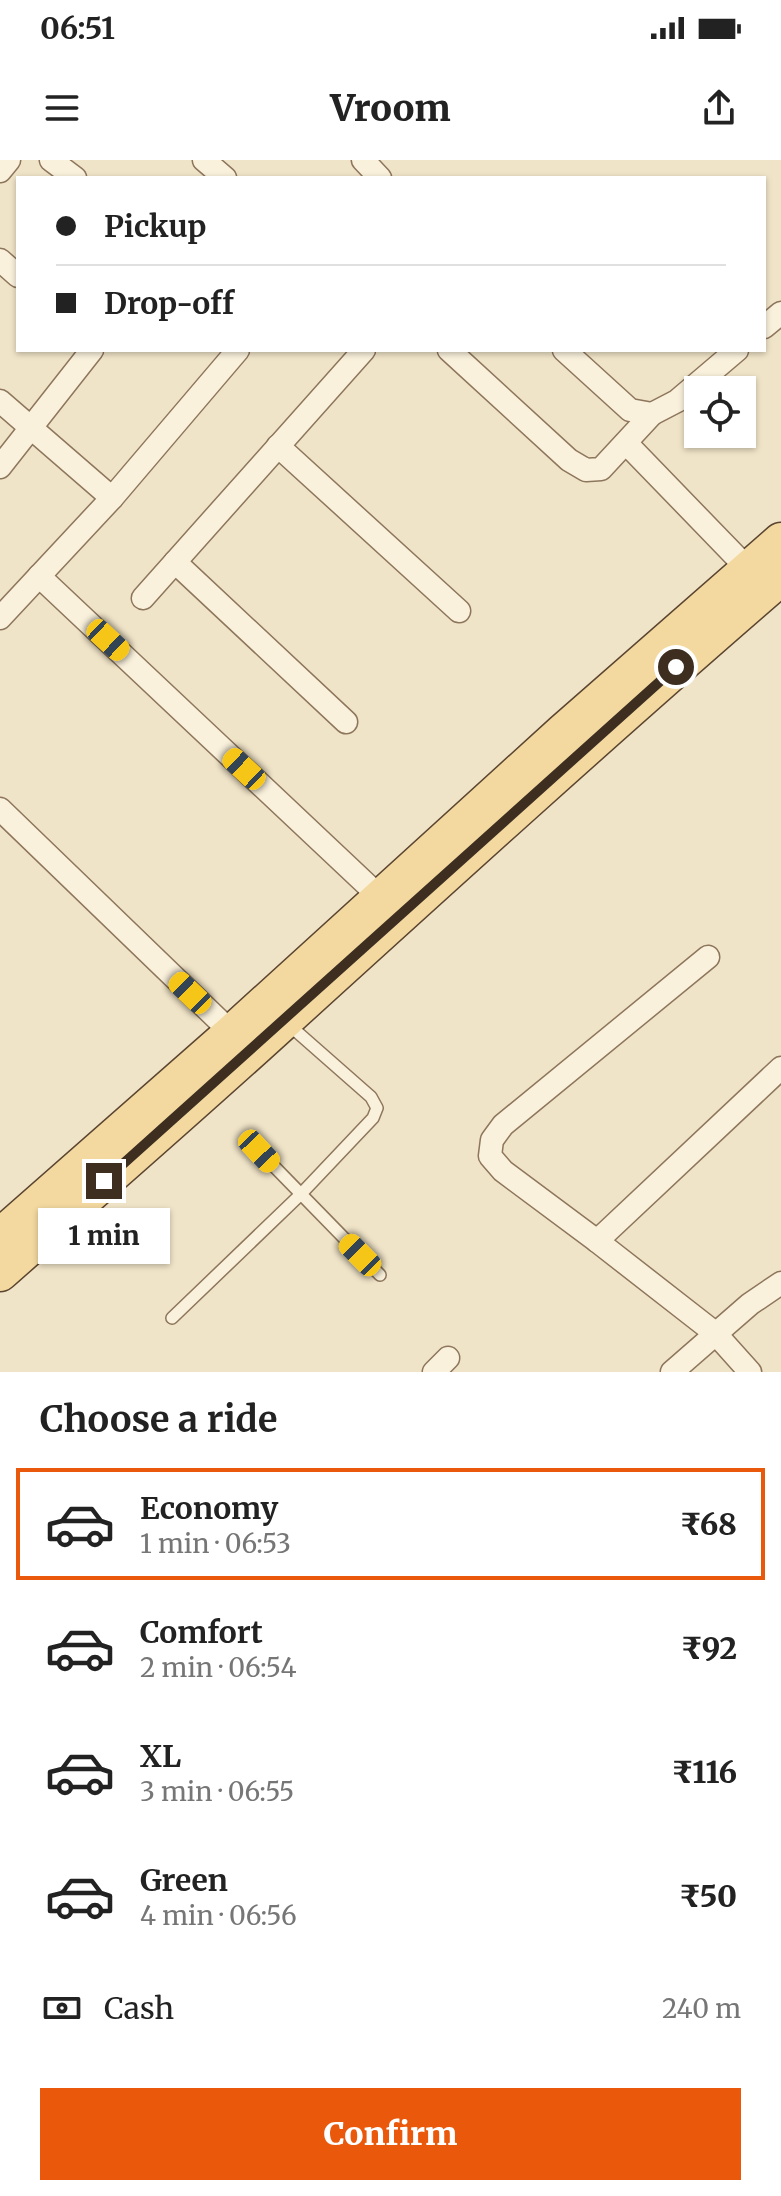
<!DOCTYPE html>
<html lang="en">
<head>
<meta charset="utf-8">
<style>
	:root { --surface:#fff; --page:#f6f6f6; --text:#222; --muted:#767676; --line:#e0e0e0; --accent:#ea580c }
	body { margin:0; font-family:Merriweather,serif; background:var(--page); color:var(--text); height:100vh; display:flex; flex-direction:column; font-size:30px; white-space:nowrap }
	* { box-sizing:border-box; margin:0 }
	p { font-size:26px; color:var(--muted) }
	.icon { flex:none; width:44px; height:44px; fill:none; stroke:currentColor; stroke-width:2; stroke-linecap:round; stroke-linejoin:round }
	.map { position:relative; height:1212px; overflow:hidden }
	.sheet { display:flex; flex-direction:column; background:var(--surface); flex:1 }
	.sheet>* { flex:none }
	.banner { position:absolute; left:16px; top:16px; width:750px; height:176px; border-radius:0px; box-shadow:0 2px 6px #0004; display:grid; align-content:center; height:176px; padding:0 40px; background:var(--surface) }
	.fabs { position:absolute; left:684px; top:216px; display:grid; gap:16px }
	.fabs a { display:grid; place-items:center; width:72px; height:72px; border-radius:0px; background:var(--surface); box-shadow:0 2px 6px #0004; font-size:40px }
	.end { position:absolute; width:36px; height:36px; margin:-18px; border:10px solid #3d2e20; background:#fff; box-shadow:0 0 0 4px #fff }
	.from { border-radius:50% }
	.bubble { position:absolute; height:56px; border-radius:0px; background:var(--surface); box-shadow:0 2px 6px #0004; font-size:26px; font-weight:800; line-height:56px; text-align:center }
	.car { position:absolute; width:24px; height:48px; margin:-24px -12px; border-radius:10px; box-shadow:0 0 6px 2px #0007; background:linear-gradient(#f5c518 24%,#345 0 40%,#f5c518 0 76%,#345 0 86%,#f5c518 0) }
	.banner b { display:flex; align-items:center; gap:28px; height:76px; font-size:30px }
	.banner b+b { border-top:2px solid var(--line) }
	.banner i { width:20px; height:20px; background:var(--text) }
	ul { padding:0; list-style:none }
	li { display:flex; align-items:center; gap:24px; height:112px; margin:0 16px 12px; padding:0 24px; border:4px solid transparent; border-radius:0px }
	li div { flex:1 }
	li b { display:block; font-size:30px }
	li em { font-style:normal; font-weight:800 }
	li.current { border-color:var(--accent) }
	li>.icon { width:72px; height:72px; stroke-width:1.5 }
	h2 { padding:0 40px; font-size:36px; line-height:96px }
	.pay { display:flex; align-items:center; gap:20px; height:88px; padding:0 40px; font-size:30px }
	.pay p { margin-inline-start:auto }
	.button { display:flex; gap:16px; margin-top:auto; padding:16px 40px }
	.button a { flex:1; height:92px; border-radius:0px; background:var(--accent); color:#fff; font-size:32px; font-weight:800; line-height:92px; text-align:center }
	.status { display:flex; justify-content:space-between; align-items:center; height:56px; padding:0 40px; background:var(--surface); direction:ltr }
	.status svg { height:22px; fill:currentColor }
	header { display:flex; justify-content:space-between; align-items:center; height:104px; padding:0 40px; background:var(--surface); font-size:36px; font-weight:800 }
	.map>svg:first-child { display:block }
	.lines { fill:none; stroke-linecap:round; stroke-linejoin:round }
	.service-casing { stroke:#8d765c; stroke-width:14 }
	.minor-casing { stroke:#8d765c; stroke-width:25 }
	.primary-casing { stroke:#5b4430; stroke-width:39 }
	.service { stroke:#faf1dc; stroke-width:11 }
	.minor { stroke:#faf1dc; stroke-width:22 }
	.primary { stroke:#f3d9a0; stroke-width:36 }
	.route { stroke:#3d2e20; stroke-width:10 }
</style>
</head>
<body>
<div class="status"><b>06:51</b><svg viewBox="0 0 49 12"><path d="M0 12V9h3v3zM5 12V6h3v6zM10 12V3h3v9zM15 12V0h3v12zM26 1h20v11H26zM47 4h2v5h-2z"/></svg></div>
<header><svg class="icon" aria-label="menu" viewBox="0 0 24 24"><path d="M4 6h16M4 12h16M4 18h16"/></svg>Vroom<svg class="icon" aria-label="share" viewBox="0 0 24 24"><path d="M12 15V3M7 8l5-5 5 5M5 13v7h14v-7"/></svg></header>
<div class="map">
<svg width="781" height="1212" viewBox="0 0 781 1212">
	<rect width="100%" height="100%" fill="#f0e4c8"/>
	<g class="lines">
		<g class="service-casing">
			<g id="service">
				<polyline points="259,991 380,1115"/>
				<polyline points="172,1158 300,1035 373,958 377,948 371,937 288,864"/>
			</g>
		</g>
		<g class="minor-casing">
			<g id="minor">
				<polyline points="51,0 75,18"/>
				<polyline points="204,0 225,18"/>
				<polyline points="363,0 380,18"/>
				<polyline points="0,11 9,0"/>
				<polyline points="0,100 18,116"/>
				<polyline points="764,167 781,153"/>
				<polyline points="449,190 569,300 586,310 601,309 652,254"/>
				<polyline points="564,190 630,250 652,254 677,241 737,190"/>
				<polyline points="0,241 112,338"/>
				<polyline points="626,283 748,409"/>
				<polyline points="278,286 459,451"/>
				<polyline points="0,307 92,190"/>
				<polyline points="175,402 346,562"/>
				<polyline points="39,416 381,738"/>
				<polyline points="143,438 364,190"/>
				<polyline points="0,458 112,338 238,190"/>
				<polyline points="0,649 232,873"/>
				<polyline points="708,797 503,965 492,980 490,996 503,1011 597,1081 715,1173 750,1212"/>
				<polyline points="597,1081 781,908"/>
				<polyline points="434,1212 448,1198"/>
				<polyline points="672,1212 750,1144 781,1123"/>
			</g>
		</g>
		<g class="primary-casing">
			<g id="primary">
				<polyline points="0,1077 232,873 563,572 781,381"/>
				<path d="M 0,1113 C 95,1029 191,946 285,860 C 449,711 613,562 781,417"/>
			</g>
		</g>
		<use href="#service" class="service"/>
		<use href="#minor" class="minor"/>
		<use href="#primary" class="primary"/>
	</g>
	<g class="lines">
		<polyline class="route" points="104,1021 676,507"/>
	</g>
</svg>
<div class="fabs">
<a><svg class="icon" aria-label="locate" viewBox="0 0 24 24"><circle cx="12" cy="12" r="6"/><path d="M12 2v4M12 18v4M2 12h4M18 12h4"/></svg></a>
</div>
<i class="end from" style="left:676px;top:507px"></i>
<i class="end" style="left:104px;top:1021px"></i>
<div class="bubble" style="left:38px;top:1048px;width:132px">1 min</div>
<i class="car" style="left:108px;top:480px;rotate:133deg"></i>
<i class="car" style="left:244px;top:609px;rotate:313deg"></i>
<i class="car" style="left:190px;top:833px;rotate:314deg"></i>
<i class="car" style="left:259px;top:991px;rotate:137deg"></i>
<i class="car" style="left:360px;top:1095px;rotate:315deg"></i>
<div class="banner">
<b><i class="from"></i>Pickup</b>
<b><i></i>Drop-off</b>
</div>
</div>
<section class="sheet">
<h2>Choose a ride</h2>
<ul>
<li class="current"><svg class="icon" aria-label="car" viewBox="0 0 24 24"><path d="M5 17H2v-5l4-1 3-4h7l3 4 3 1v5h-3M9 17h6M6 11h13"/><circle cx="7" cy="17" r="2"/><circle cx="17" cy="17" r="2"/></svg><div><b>Economy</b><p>1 min · 06:53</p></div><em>₹68</em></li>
<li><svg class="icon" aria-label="car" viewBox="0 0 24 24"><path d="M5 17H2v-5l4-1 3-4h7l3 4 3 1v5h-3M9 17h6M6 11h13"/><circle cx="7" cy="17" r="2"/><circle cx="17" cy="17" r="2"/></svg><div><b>Comfort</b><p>2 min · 06:54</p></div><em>₹92</em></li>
<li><svg class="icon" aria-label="car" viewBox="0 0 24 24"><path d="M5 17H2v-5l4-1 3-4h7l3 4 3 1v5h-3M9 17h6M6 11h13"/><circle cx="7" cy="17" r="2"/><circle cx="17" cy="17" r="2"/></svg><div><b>XL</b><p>3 min · 06:55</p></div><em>₹116</em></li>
<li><svg class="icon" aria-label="car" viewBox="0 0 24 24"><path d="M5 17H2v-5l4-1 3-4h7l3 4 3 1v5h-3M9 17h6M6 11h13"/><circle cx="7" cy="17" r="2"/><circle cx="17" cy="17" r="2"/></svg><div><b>Green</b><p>4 min · 06:56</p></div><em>₹50</em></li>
</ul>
<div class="pay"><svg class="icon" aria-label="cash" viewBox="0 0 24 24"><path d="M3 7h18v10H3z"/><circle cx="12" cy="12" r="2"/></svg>Cash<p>240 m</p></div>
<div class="button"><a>Confirm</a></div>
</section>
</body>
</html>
